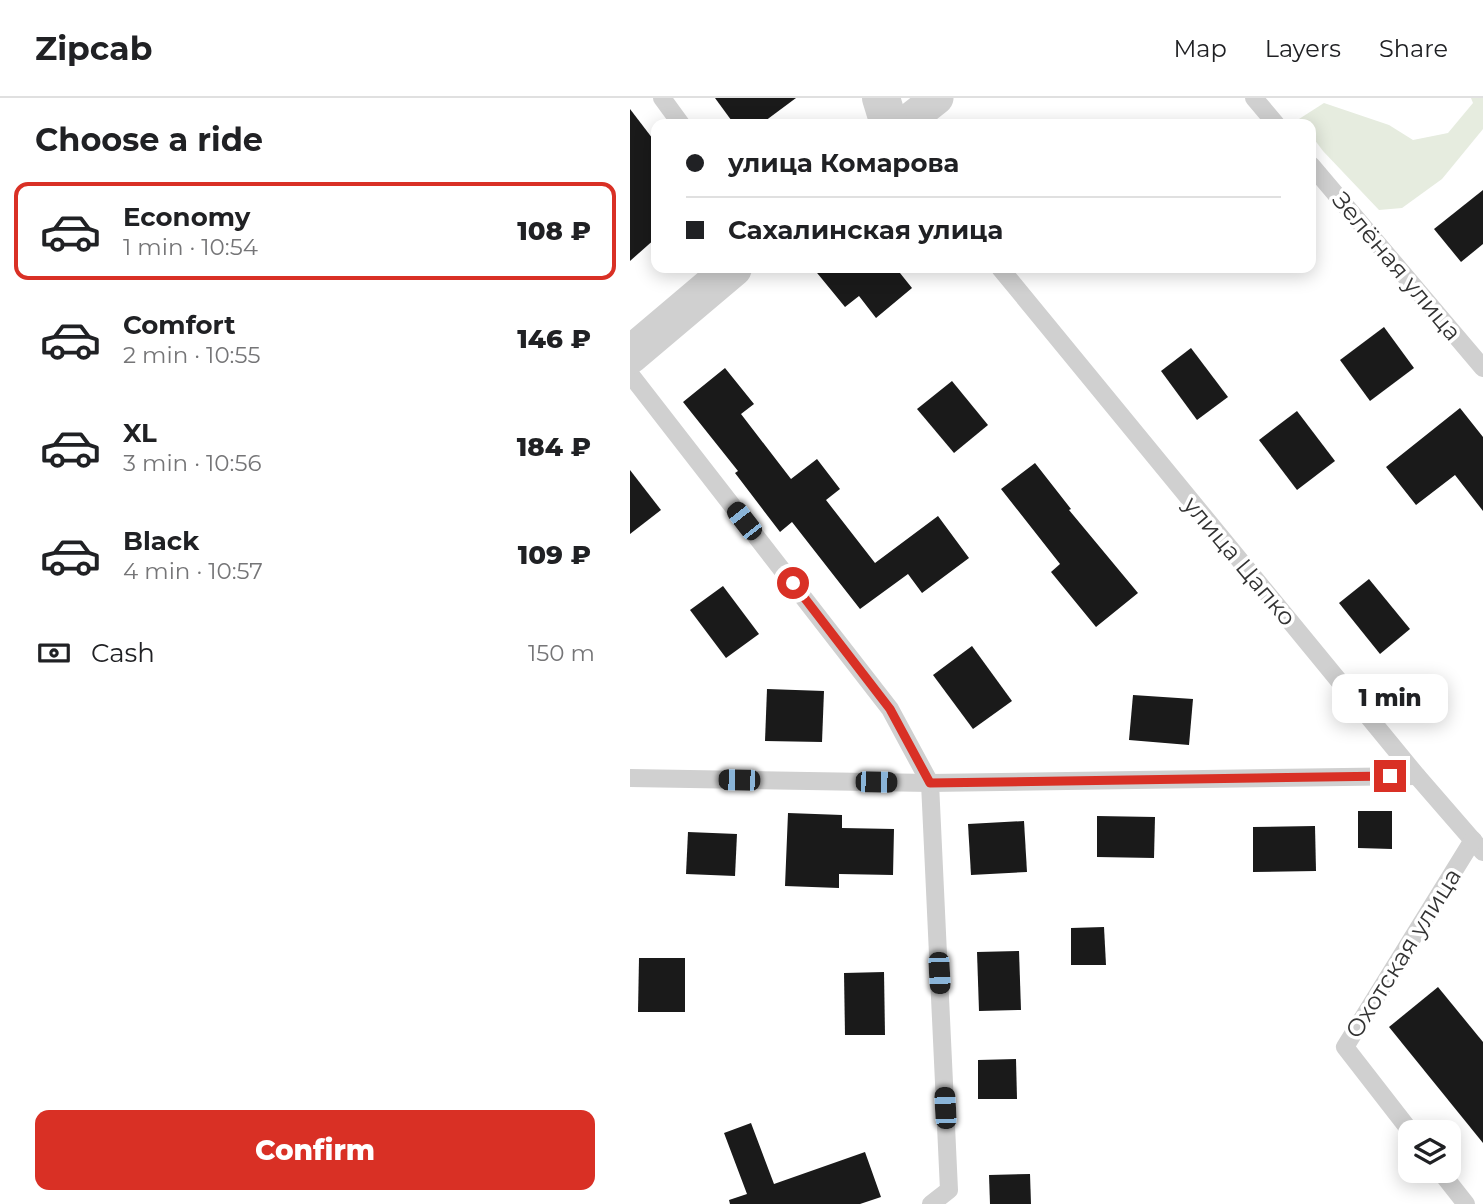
<!DOCTYPE html>
<html lang="en">
<head>
<meta charset="utf-8">
<style>
	:root { --surface:#fff; --page:#f2f2f2; --text:#202124; --muted:#757577; --line:#e0e0e0; --accent:#d93025 }
	body { margin:0; font-family:Montserrat,sans-serif; background:var(--page); color:var(--text); height:100vh; display:flex; flex-direction:column; font-size:26px; white-space:nowrap }
	* { box-sizing:border-box; margin:0 }
	p { font-size:23px; color:var(--muted) }
	.icon { flex:none; width:38px; height:38px; fill:none; stroke:currentColor; stroke-width:2; stroke-linecap:round; stroke-linejoin:round }
	.map { position:relative; flex:1; overflow:hidden }
	.side { display:flex; flex-direction:column; background:var(--surface); width:630px }
	.side>* { flex:none }
	.top-card { position:absolute; left:21px; top:21px; width:665px; height:154px; border-radius:14px; box-shadow:0 4px 18px #0003; display:grid; align-content:center; height:154px; padding:0 35px; background:var(--surface) }
	.tools { position:absolute; left:768px; top:1022px; display:grid; gap:14px }
	.tools a { display:grid; place-items:center; width:63px; height:63px; border-radius:14px; background:var(--surface); box-shadow:0 4px 18px #0003; font-size:35px }
	.end { position:absolute; width:32px; height:32px; margin:-16px; border:9px solid #d93025; background:#fff; box-shadow:0 0 0 4px #fff }
	.from { border-radius:50% }
	.bubble { position:absolute; height:49px; border-radius:14px; background:var(--surface); box-shadow:0 4px 18px #0003; font-size:23px; font-weight:800; line-height:49px; text-align:center }
	.car { position:absolute; width:21px; height:42px; margin:-21px -10px; border-radius:9px; box-shadow:0 0 5px 2px #0007; background:linear-gradient(#222 24%,#8ab4d8 0 40%,#222 0 76%,#8ab4d8 0 86%,#222 0) }
	.top-card b { display:flex; align-items:center; gap:24px; height:66px; font-size:26px }
	.top-card b+b { border-top:2px solid var(--line) }
	.top-card i { width:18px; height:18px; background:var(--text) }
	ul { padding:0; list-style:none }
	li { display:flex; align-items:center; gap:21px; height:98px; margin:0 14px 10px; padding:0 21px; border:4px solid transparent; border-radius:14px }
	li div { flex:1 }
	li b { display:block; font-size:26px }
	li em { font-style:normal; font-weight:800 }
	li.active { border-color:var(--accent) }
	li>.icon { width:63px; height:63px; stroke-width:1.5 }
	h2 { padding:0 35px; font-size:32px; line-height:84px }
	.pay { display:flex; align-items:center; gap:18px; height:77px; padding:0 35px; font-size:26px }
	.pay p { margin-inline-start:auto }
	.button { display:flex; gap:14px; margin-top:auto; padding:14px 35px }
	.button a { flex:1; height:80px; border-radius:14px; background:var(--accent); color:#fff; font-size:28px; font-weight:800; line-height:80px; text-align:center }
	header { display:flex; align-items:center; gap:42px; box-sizing:border-box; height:98px; padding:0 35px; background:var(--surface); border-bottom:2px solid var(--line) }
	header strong { font-size:33px }
	nav { display:flex; gap:38px; margin-inline-start:auto; font-size:24px }
	main { display:flex; flex:1; min-height:0 }
	.map>svg:first-child { display:block }
	.green { fill:#e6ecdf }
	.building { fill:#1a1a1a }
	.lines { fill:none; stroke-linecap:round; stroke-linejoin:round }
	.service { stroke:#d0d0d0; stroke-width:18 }
	.minor { stroke:#d0d0d0; stroke-width:33 }
	.tertiary { stroke:#d0d0d0; stroke-width:38 }
	.route { stroke:#d93025; stroke-width:9 }
	.labels { text-anchor:middle; dominant-baseline:central; stroke-width:7; stroke-linejoin:round; paint-order:stroke }
	.street-label { font-size:24px; fill:#333; stroke:#fff }
</style>
</head>
<body>
<header>
<strong>Zipcab</strong>
<nav><a>Map</a><a>Layers</a><a>Share</a></nav>
</header>
<main>
<section class="side">
<h2>Choose a ride</h2>
<ul>
<li class="active"><svg class="icon" aria-label="car" viewBox="0 0 24 24"><path d="M5 17H2v-5l4-1 3-4h7l3 4 3 1v5h-3M9 17h6M6 11h13"/><circle cx="7" cy="17" r="2"/><circle cx="17" cy="17" r="2"/></svg><div><b>Economy</b><p>1 min · 10:54</p></div><em>108 ₽</em></li>
<li><svg class="icon" aria-label="car" viewBox="0 0 24 24"><path d="M5 17H2v-5l4-1 3-4h7l3 4 3 1v5h-3M9 17h6M6 11h13"/><circle cx="7" cy="17" r="2"/><circle cx="17" cy="17" r="2"/></svg><div><b>Comfort</b><p>2 min · 10:55</p></div><em>146 ₽</em></li>
<li><svg class="icon" aria-label="car" viewBox="0 0 24 24"><path d="M5 17H2v-5l4-1 3-4h7l3 4 3 1v5h-3M9 17h6M6 11h13"/><circle cx="7" cy="17" r="2"/><circle cx="17" cy="17" r="2"/></svg><div><b>XL</b><p>3 min · 10:56</p></div><em>184 ₽</em></li>
<li><svg class="icon" aria-label="car" viewBox="0 0 24 24"><path d="M5 17H2v-5l4-1 3-4h7l3 4 3 1v5h-3M9 17h6M6 11h13"/><circle cx="7" cy="17" r="2"/><circle cx="17" cy="17" r="2"/></svg><div><b>Black</b><p>4 min · 10:57</p></div><em>109 ₽</em></li>
</ul>
<div class="pay"><svg class="icon" aria-label="cash" viewBox="0 0 24 24"><path d="M3 7h18v10H3z"/><circle cx="12" cy="12" r="2"/></svg>Cash<p>150 m</p></div>
<div class="button"><a>Confirm</a></div>
</section>
<div class="map">
<svg width="853" height="1106" viewBox="0 0 853 1106">
	<rect width="100%" height="100%" fill="#fff"/>
	<polygon class="green" points="841,0 853,0 853,31 812,81 772,110 749,112 693,53 681,37 681,26 673,26 669,21 694,5 759,27 783,42 818,35 843,5"/>
	<g class="building">
		<polygon points="85,0 166,0 131,26 104,26"/>
		<polygon points="0,11 26,45 26,140 0,163"/>
		<polygon points="853,92 853,146 831,164 804,131"/>
		<polygon points="183,170 266,170 282,190 246,220 229,198 215,209"/>
		<polygon points="754,229 784,270 740,303 710,262"/>
		<polygon points="561,250 598,299 567,322 531,273"/>
		<polygon points="95,270 124,306 111,316 161,381 187,361 210,391 196,402 245,465 308,418 339,460 292,495 278,476 230,511 162,424 150,434 105,375 108,373 53,304"/>
		<polygon points="322,283 358,327 324,355 287,311"/>
		<polygon points="830,310 853,339 853,413 825,377 786,407 756,369"/>
		<polygon points="667,313 705,363 667,392 629,342"/>
		<polygon points="405,365 441,411 439,412 508,495 466,529 421,474 430,466 371,391"/>
		<polygon points="0,372 31,412 0,436"/>
		<polygon points="739,481 780,531 750,556 709,505"/>
		<polygon points="93,488 129,536 96,560 60,512"/>
		<polygon points="342,548 382,603 343,631 303,577"/>
		<polygon points="137,591 194,593 192,644 135,643"/>
		<polygon points="503,597 563,601 559,647 499,642"/>
		<polygon points="728,713 762,713 762,751 728,750"/>
		<polygon points="158,715 212,717 212,730 264,731 263,777 209,776 209,790 155,788"/>
		<polygon points="467,718 525,719 524,760 467,759"/>
		<polygon points="394,723 397,774 341,777 338,726"/>
		<polygon points="685,728 686,773 623,774 623,729"/>
		<polygon points="58,734 107,736 105,778 56,776"/>
		<polygon points="474,829 476,867 441,867 441,830"/>
		<polygon points="389,853 391,912 349,913 347,854"/>
		<polygon points="9,860 55,860 55,914 8,914"/>
		<polygon points="254,874 255,937 215,937 214,875"/>
		<polygon points="808,889 853,944 853,1045 759,929"/>
		<polygon points="386,961 387,1001 348,1001 348,962"/>
		<polygon points="121,1025 144,1086 235,1054 251,1099 230,1106 100,1106 99,1102 117,1096 94,1035"/>
		<polygon points="400,1076 401,1106 360,1106 359,1077"/>
	</g>
	<g class="lines">
		<g class="service">
			<polyline points="32,0 51,26"/>
			<polyline points="624,0 646,26"/>
			<polyline points="681,67 853,270"/>
			<polyline points="370,170 787,678 853,754"/>
			<polyline points="0,276 260,611 300,685 319,1092 301,1106"/>
			<polyline points="0,680 300,685 787,678"/>
			<polyline points="781,1034 715,949 843,742"/>
			<polyline points="810,1073 836,1106"/>
		</g>
		<polyline class="minor" points="274,26 307,0"/>
		<g class="tertiary">
			<polyline points="251,0 259,26"/>
			<polyline points="0,257 103,170"/>
		</g>
	</g>
	<g class="lines">
		<polyline class="route" points="163,485 260,611 300,685 760,678"/>
	</g>
	<g class="labels">
		<g class="street-label">
			<text transform="translate(767 168) rotate(50)">Зелёная улица</text>
			<text transform="translate(610 463) rotate(50)">улица Цапко</text>
			<text transform="translate(773 855) rotate(-58)">Охотская улица</text>
		</g>
	</g>
</svg>
<div class="tools">
<a><svg class="icon" aria-label="layers" viewBox="0 0 24 24"><path d="M12 4l9 5-9 5-9-5zM3 14l9 5 9-5"/></svg></a>
</div>
<i class="end from" style="left:163px;top:485px"></i>
<i class="end" style="left:760px;top:678px"></i>
<div class="bubble" style="left:702px;top:576px;width:116px">1 min</div>
<i class="car" style="left:114px;top:423px;rotate:322deg"></i>
<i class="car" style="left:109px;top:682px;rotate:271deg"></i>
<i class="car" style="left:246px;top:684px;rotate:91deg"></i>
<i class="car" style="left:309px;top:875px;rotate:177deg"></i>
<i class="car" style="left:315px;top:1010px;rotate:357deg"></i>
<div class="top-card">
<b><i class="from"></i>улица Комарова</b>
<b><i></i>Сахалинская улица</b>
</div>
</div>
</main>
</body>
</html>
